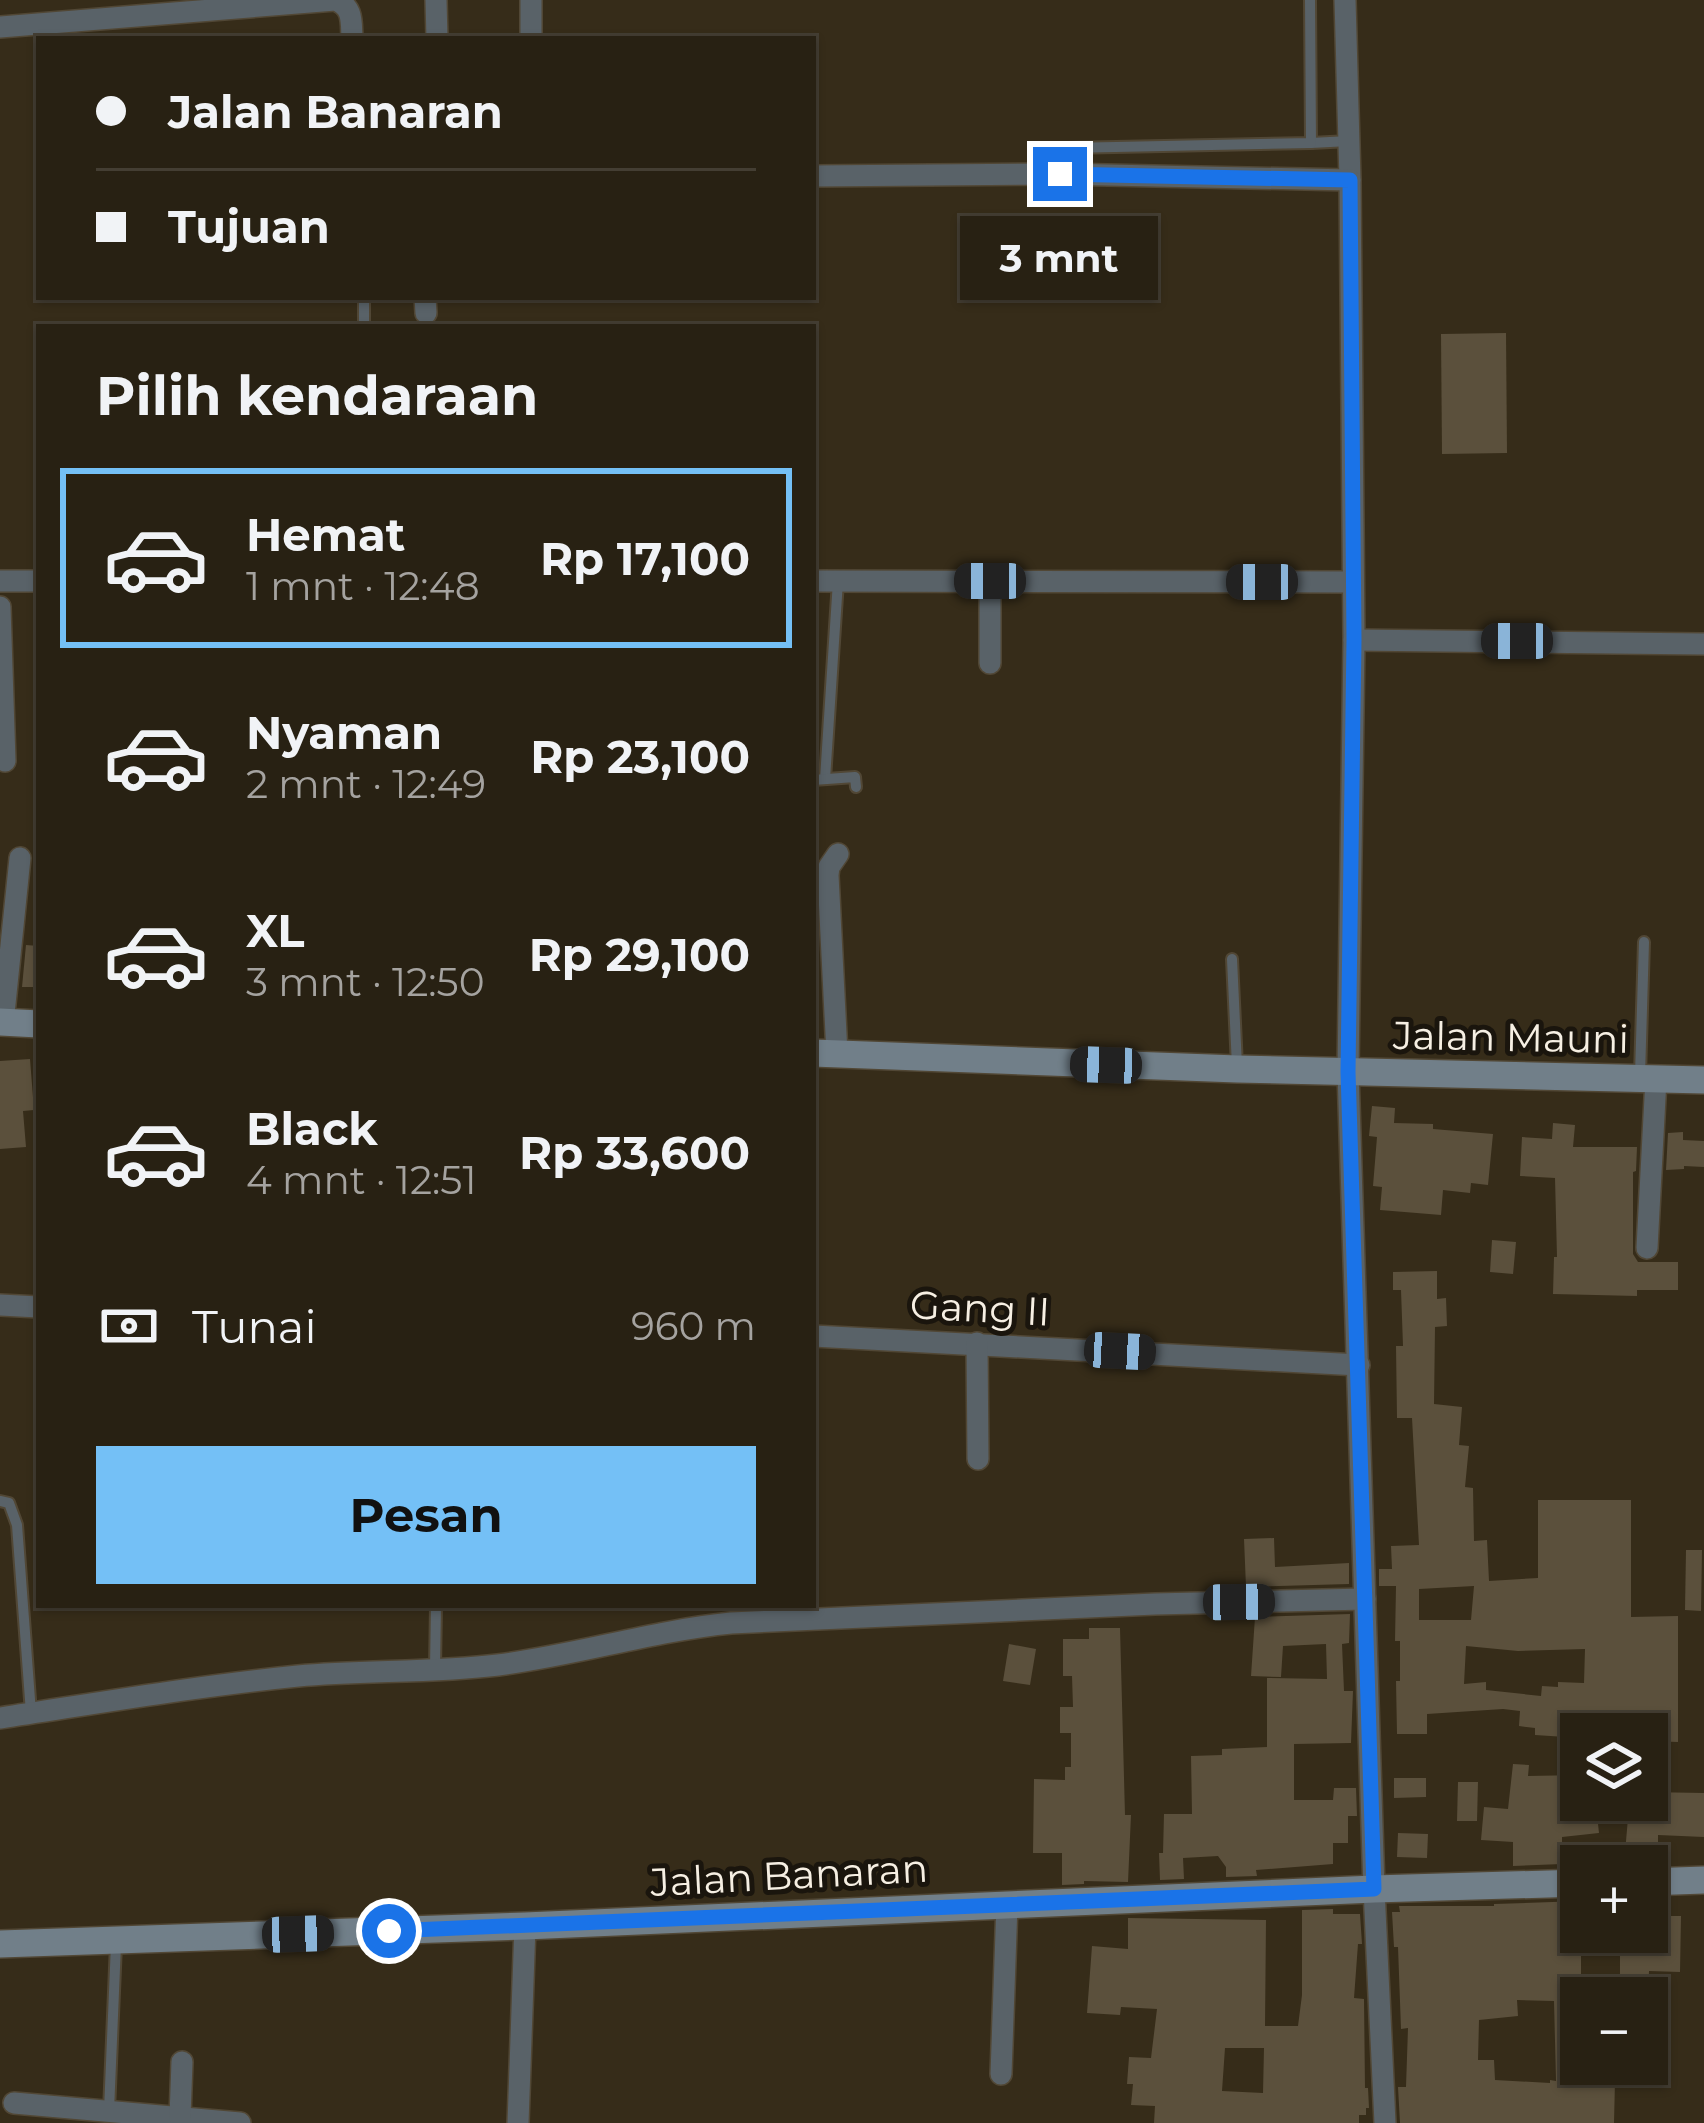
<!DOCTYPE html>
<html lang="id">
<head>
<meta charset="utf-8">
<style>
	:root { --surface:#282113; --page:#30291c; --text:#f1f3f6; --muted:#a5a3a0; --line:#443e33; --accent:#74c0f6 }
	body { margin:0; font-family:Montserrat,sans-serif; background:var(--page); color:var(--text); height:100vh; display:flex; flex-direction:column; font-size:45px; white-space:nowrap }
	* { box-sizing:border-box; margin:0 }
	p { font-size:39px; color:var(--muted) }
	.icon { flex:none; width:66px; height:66px; fill:none; stroke:currentColor; stroke-width:2; stroke-linecap:round; stroke-linejoin:round }
	.map { position:relative; flex:1; overflow:hidden }
	.sheet { position:absolute; left:36px; top:324px; width:780px; height:1284px; display:flex; flex-direction:column; background:var(--surface); border-radius:0px; box-shadow:0 3px 9px #0004,0 0 0 3px var(--line) }
	.sheet>* { flex:none }
	.guide { position:absolute; left:36px; top:36px; width:780px; height:264px; border-radius:0px; box-shadow:0 3px 9px #0004,0 0 0 3px var(--line); display:grid; align-content:center; height:264px; padding:0 60px; background:var(--surface) }
	.tools { position:absolute; left:1560px; top:1713px; display:grid; gap:24px }
	.tools a { display:grid; place-items:center; width:108px; height:108px; border-radius:0px; background:var(--surface); box-shadow:0 3px 9px #0004,0 0 0 3px var(--line); font-size:60px }
	.end { position:absolute; width:54px; height:54px; margin:-27px; border:15px solid #1a73e8; background:#fff; box-shadow:0 0 0 6px #fff }
	.from { border-radius:50% }
	.bubble { position:absolute; height:84px; border-radius:0px; background:var(--surface); box-shadow:0 3px 9px #0004,0 0 0 3px var(--line); font-size:39px; font-weight:700; line-height:84px; text-align:center }
	.car { position:absolute; width:36px; height:72px; margin:-36px -18px; border-radius:15px; box-shadow:0 0 9px 3px #0007; background:linear-gradient(#222 24%,#8ab4d8 0 40%,#222 0 76%,#8ab4d8 0 86%,#222 0) }
	.guide b { display:flex; align-items:center; gap:42px; height:114px; font-size:45px }
	.guide b+b { border-top:3px solid var(--line) }
	.guide i { width:30px; height:30px; background:var(--text) }
	ul { padding:0; list-style:none }
	li { display:flex; align-items:center; gap:36px; height:180px; margin:0 24px 18px; padding:0 36px; border:6px solid transparent; border-radius:0px }
	li div { flex:1 }
	li b { display:block; font-size:45px }
	li em { font-style:normal; font-weight:700 }
	li.current { border-color:var(--accent) }
	li>.icon { width:108px; height:108px; stroke-width:1.5 }
	h2 { padding:0 60px; font-size:54px; line-height:144px }
	.pay { display:flex; align-items:center; gap:30px; height:132px; padding:0 60px; font-size:45px }
	.pay p { margin-inline-start:auto }
	.primary-button { display:flex; gap:24px; margin-top:auto; padding:24px 60px }
	.primary-button a { flex:1; height:138px; border-radius:0px; background:var(--accent); color:#111; font-size:48px; font-weight:700; line-height:138px; text-align:center }
	.map>svg:first-child { display:block }
	.building { fill:#5b503c; fill-rule:evenodd }
	.lines { fill:none; stroke-linecap:round; stroke-linejoin:round }
	.lane-casing { stroke:#514735; stroke-width:14 }
	.street-casing { stroke:#514735; stroke-width:24 }
	.secondary-casing { stroke:#514735; stroke-width:30 }
	.lane { stroke:#596268; stroke-width:10 }
	.street { stroke:#596268; stroke-width:21 }
	.secondary { stroke:#717f89; stroke-width:27 }
	.route { stroke:#1a73e8; stroke-width:15 }
	.labels { text-anchor:middle; dominant-baseline:central; stroke-width:10; stroke-linejoin:round; paint-order:stroke }
	.street-label { font-size:39px; fill:#f6efe3; stroke:#1a150d }
</style>
</head>
<body>
<div class="map">
<svg width="1704" height="2123" viewBox="0 0 1704 2123">
	<rect width="100%" height="100%" fill="#362c19"/>
	<g class="building">
		<polygon points="1506,333 1507,453 1442,454 1441,334"/>
		<polygon points="26,945 39,946 39,987 22,987"/>
		<polygon points="30,1059 34,1110 23,1111 26,1147 0,1149 0,1061"/>
		<polygon points="1372,1106 1395,1108 1394,1123 1433,1124 1433,1129 1493,1134 1488,1185 1471,1183 1470,1193 1443,1190 1441,1215 1380,1210 1382,1187 1373,1186 1377,1137 1369,1136"/>
		<polygon points="1553,1123 1575,1125 1573,1147 1637,1147 1636,1171 1633,1172 1633,1254 1638,1262 1678,1262 1678,1290 1637,1290 1637,1296 1553,1294 1554,1257 1557,1257 1555,1178 1520,1176 1522,1137 1552,1139"/>
		<polygon points="1683,1132 1683,1140 1704,1141 1704,1167 1684,1166 1684,1169 1666,1170 1668,1133"/>
		<polygon points="1492,1240 1516,1242 1513,1274 1490,1272"/>
		<path d="M 1437,1271 L 1437,1299 L 1446,1298 L 1447,1326 L 1435,1327 L 1434,1404 L 1462,1407 L 1459,1445 L 1469,1446 L 1465,1487 L 1473,1488 L 1474,1541 L 1487,1540 L 1489,1581 L 1538,1578 L 1538,1500 L 1631,1500 L 1631,1617 L 1678,1616 L 1678,1742 L 1647,1741 L 1647,1734 L 1581,1734 L 1581,1738 L 1535,1735 L 1535,1728 L 1519,1726 L 1520,1711 L 1503,1709 L 1427,1714 L 1427,1734 L 1397,1734 L 1396,1681 L 1400,1681 L 1400,1641 L 1395,1641 L 1396,1586 L 1379,1586 L 1379,1569 L 1392,1569 L 1391,1546 L 1419,1545 L 1412,1418 L 1397,1418 L 1396,1346 L 1403,1346 L 1401,1290 L 1393,1290 L 1393,1272 ZM 1474,1586 L 1471,1620 L 1419,1620 L 1419,1589 ZM 1466,1646 L 1518,1651 L 1585,1649 L 1584,1683 L 1558,1682 L 1558,1687 L 1542,1686 L 1541,1696 L 1486,1690 L 1486,1682 L 1464,1684 Z"/>
		<polygon points="1274,1538 1275,1567 1349,1563 1349,1584 1246,1587 1244,1539"/>
		<polygon points="1686,1550 1702,1550 1701,1611 1685,1610"/>
		<polygon points="1350,1614 1349,1643 1342,1644 1344,1691 1353,1691 1351,1743 1294,1744 1294,1800 1333,1800 1334,1788 1356,1788 1357,1816 1348,1816 1348,1843 1333,1843 1333,1864 1256,1870 1257,1876 1226,1877 1226,1867 1218,1856 1183,1858 1184,1879 1160,1880 1159,1853 1163,1853 1164,1814 1192,1814 1191,1756 1222,1755 1222,1749 1267,1747 1267,1678 1327,1679 1326,1644 1283,1646 1281,1677 1251,1676 1255,1617"/>
		<polygon points="1089,1628 1120,1628 1125,1815 1131,1815 1128,1882 1084,1881 1084,1884 1062,1885 1062,1853 1033,1853 1034,1779 1065,1780 1065,1767 1071,1767 1071,1733 1060,1733 1060,1707 1073,1707 1072,1676 1063,1676 1063,1639 1089,1639"/>
		<polygon points="1009,1644 1036,1649 1030,1685 1003,1681"/>
		<polygon points="1513,1764 1529,1765 1528,1776 1581,1775 1581,1807 1596,1805 1599,1833 1562,1837 1562,1864 1513,1866 1513,1842 1481,1840 1484,1807 1508,1809"/>
		<polygon points="1394,1778 1426,1778 1426,1797 1394,1798"/>
		<polygon points="1458,1782 1478,1782 1477,1821 1457,1821"/>
		<polygon points="1647,1792 1704,1793 1704,1837 1658,1835 1658,1853 1625,1853 1629,1806 1643,1807"/>
		<polygon points="1398,1833 1428,1834 1427,1858 1397,1857"/>
		<path d="M 1581,1901 L 1581,2080 L 1615,2081 L 1614,2123 L 1400,2123 L 1398,2087 L 1406,2087 L 1408,2028 L 1401,2029 L 1398,1947 L 1394,1947 L 1392,1912 L 1400,1912 L 1399,1906 L 1494,1906 L 1494,1904 ZM 1517,2000 L 1554,2001 L 1556,2081 L 1550,2080 L 1550,2083 L 1495,2080 L 1494,2060 L 1478,2060 L 1479,2020 L 1518,2016 Z"/>
		<path d="M 1333,1909 L 1333,1914 L 1360,1914 L 1362,1944 L 1358,1944 L 1354,1998 L 1364,1999 L 1365,2088 L 1368,2088 L 1369,2108 L 1366,2108 L 1366,2115 L 1359,2115 L 1359,2123 L 1154,2123 L 1155,2106 L 1131,2105 L 1133,2084 L 1127,2084 L 1129,2057 L 1151,2058 L 1157,2009 L 1121,2007 L 1120,2015 L 1087,2013 L 1092,1946 L 1128,1949 L 1128,1918 L 1266,1920 L 1265,2026 L 1298,2026 L 1302,1995 L 1302,1910 ZM 1225,2048 L 1264,2048 L 1263,2093 L 1222,2091 Z"/>
		<polygon points="1647,1916 1681,1916 1680,1972 1649,1971 1648,1998 1620,1998 1620,1932 1647,1932"/>
	</g>
	<g class="lines">
		<g class="lane-casing">
			<g id="lane">
				<polyline points="1311,143 1349,141"/>
				<polyline points="1061,174 1060,152 1067,148 1311,143 1310,0"/>
				<polyline points="364,297 364,327"/>
				<polyline points="825,779 838,581"/>
				<polyline points="813,780 855,777 856,787"/>
				<polyline points="1232,959 1237,1066"/>
				<polyline points="1640,1075 1644,942"/>
				<polyline points="0,1501 9,1503 17,1525 31,1713"/>
				<polyline points="435,1669 436,1605"/>
				<polyline points="109,2111 116,1944"/>
			</g>
		</g>
		<g class="street-casing">
			<g id="street">
				<polyline points="436,0 437,39"/>
				<polyline points="531,0 531,39"/>
				<polyline points="1345,0 1350,180 1354,640 1348,1072 1374,1889 1385,2123"/>
				<path d="M 0,27 L 335,0 C 354,7 351,22 352,39"/>
				<polyline points="813,176 1061,174 1350,180"/>
				<polyline points="425,297 426,313"/>
				<polyline points="0,581 39,581"/>
				<polyline points="813,581 1352,582"/>
				<polyline points="990,581 990,663"/>
				<polyline points="0,607 5,761"/>
				<polyline points="1354,640 1704,644"/>
				<polyline points="3,1023 20,858"/>
				<polyline points="837,1054 828,875 829,867 838,854"/>
				<polyline points="1647,1248 1656,1079"/>
				<polyline points="0,1305 39,1307"/>
				<polyline points="813,1336 1359,1365"/>
				<polyline points="977,1343 978,1459"/>
				<path d="M 0,1718 C 99,1703 198,1686 298,1676 C 364,1670 432,1673 498,1665 C 577,1655 652,1631 731,1623 L 1155,1604 L 1365,1599"/>
				<polyline points="1001,2074 1007,1904"/>
				<polyline points="14,2103 240,2123"/>
				<polyline points="180,2117 182,2062"/>
				<polyline points="518,2123 525,1926"/>
			</g>
		</g>
		<g class="secondary-casing">
			<g id="secondary">
				<polyline points="0,1022 39,1024"/>
				<polyline points="813,1053 1237,1069 1704,1080"/>
				<polyline points="1647,1882 1704,1880"/>
				<polyline points="0,1944 525,1926 1374,1889 1581,1883"/>
			</g>
		</g>
		<use href="#lane" class="lane"/>
		<use href="#street" class="street"/>
		<use href="#secondary" class="secondary"/>
	</g>
	<g class="lines">
		<polyline class="route" points="389,1931 1374,1889 1348,1072 1354,640 1350,180 1060,174"/>
	</g>
	<g class="labels">
		<g class="street-label">
			<text transform="translate(1511 1037) rotate(1)">Jalan Mauni</text>
			<text transform="translate(980 1308) rotate(3)">Gang II</text>
			<text transform="translate(789 1875) rotate(-3)">Jalan Banaran</text>
		</g>
	</g>
</svg>
<div class="tools">
<a><svg class="icon" aria-label="layers" viewBox="0 0 24 24"><path d="M12 4l9 5-9 5-9-5zM3 14l9 5 9-5"/></svg></a>
<a>+</a>
<a>−</a>
</div>
<i class="end from" style="left:389px;top:1931px"></i>
<i class="end" style="left:1060px;top:174px"></i>
<div class="bubble" style="left:960px;top:216px;width:198px">3 mnt</div>
<i class="car" style="left:990px;top:581px;rotate:270deg"></i>
<i class="car" style="left:1262px;top:582px;rotate:270deg"></i>
<i class="car" style="left:1517px;top:641px;rotate:270deg"></i>
<i class="car" style="left:1106px;top:1065px;rotate:272deg"></i>
<i class="car" style="left:1120px;top:1351px;rotate:93deg"></i>
<i class="car" style="left:1239px;top:1602px;rotate:89deg"></i>
<i class="car" style="left:298px;top:1934px;rotate:88deg"></i>
<div class="guide">
<b><i class="from"></i>Jalan Banaran</b>
<b><i></i>Tujuan</b>
</div>
<section class="sheet">
<h2>Pilih kendaraan</h2>
<ul>
<li class="current"><svg class="icon" aria-label="car" viewBox="0 0 24 24"><path d="M5 17H2v-5l4-1 3-4h7l3 4 3 1v5h-3M9 17h6M6 11h13"/><circle cx="7" cy="17" r="2"/><circle cx="17" cy="17" r="2"/></svg><div><b>Hemat</b><p>1 mnt · 12:48</p></div><em>Rp 17,100</em></li>
<li><svg class="icon" aria-label="car" viewBox="0 0 24 24"><path d="M5 17H2v-5l4-1 3-4h7l3 4 3 1v5h-3M9 17h6M6 11h13"/><circle cx="7" cy="17" r="2"/><circle cx="17" cy="17" r="2"/></svg><div><b>Nyaman</b><p>2 mnt · 12:49</p></div><em>Rp 23,100</em></li>
<li><svg class="icon" aria-label="car" viewBox="0 0 24 24"><path d="M5 17H2v-5l4-1 3-4h7l3 4 3 1v5h-3M9 17h6M6 11h13"/><circle cx="7" cy="17" r="2"/><circle cx="17" cy="17" r="2"/></svg><div><b>XL</b><p>3 mnt · 12:50</p></div><em>Rp 29,100</em></li>
<li><svg class="icon" aria-label="car" viewBox="0 0 24 24"><path d="M5 17H2v-5l4-1 3-4h7l3 4 3 1v5h-3M9 17h6M6 11h13"/><circle cx="7" cy="17" r="2"/><circle cx="17" cy="17" r="2"/></svg><div><b>Black</b><p>4 mnt · 12:51</p></div><em>Rp 33,600</em></li>
</ul>
<div class="pay"><svg class="icon" aria-label="cash" viewBox="0 0 24 24"><path d="M3 7h18v10H3z"/><circle cx="12" cy="12" r="2"/></svg>Tunai<p>960 m</p></div>
<div class="primary-button"><a>Pesan</a></div>
</section>
</div>
</body>
</html>
